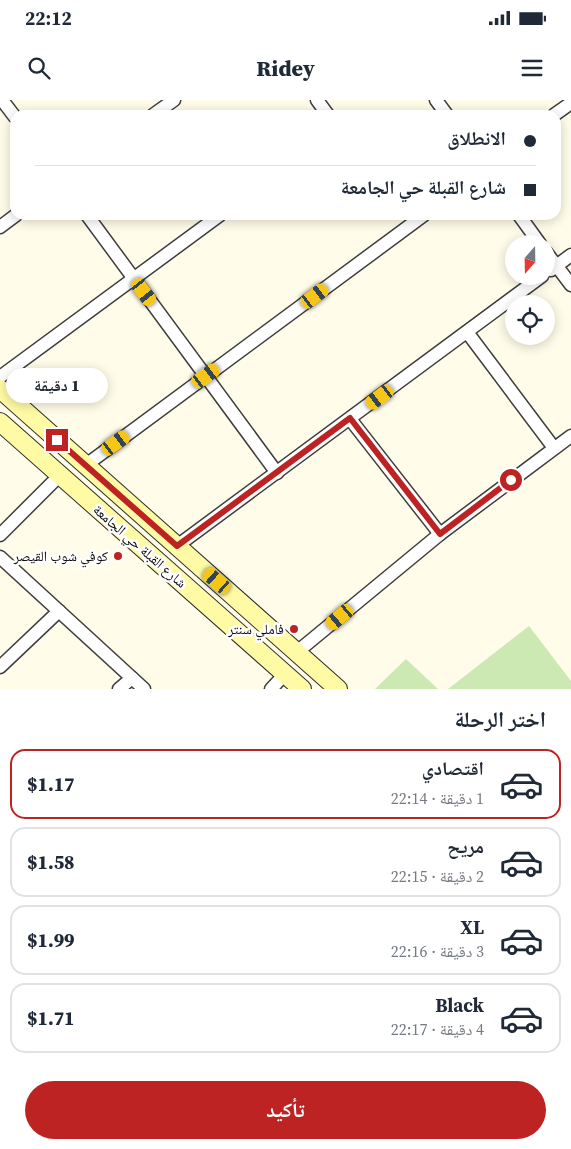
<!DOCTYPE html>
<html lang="ar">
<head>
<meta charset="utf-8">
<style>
	:root { --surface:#fff; --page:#f6f6f7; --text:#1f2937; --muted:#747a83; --line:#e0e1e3; --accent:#bc2322 }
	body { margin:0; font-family:"Source Serif 4","Noto Naskh Arabic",serif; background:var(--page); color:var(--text); direction:rtl; height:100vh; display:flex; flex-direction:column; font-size:19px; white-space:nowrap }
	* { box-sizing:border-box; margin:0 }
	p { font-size:16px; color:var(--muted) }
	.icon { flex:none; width:28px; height:28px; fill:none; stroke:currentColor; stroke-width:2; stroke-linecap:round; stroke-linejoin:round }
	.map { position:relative; height:589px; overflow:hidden; direction:ltr }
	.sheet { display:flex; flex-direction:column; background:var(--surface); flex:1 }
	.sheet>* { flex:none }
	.top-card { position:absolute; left:10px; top:10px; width:551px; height:110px; border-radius:15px; box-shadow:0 2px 12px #0003; direction:rtl; display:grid; align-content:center; height:110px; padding:0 25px; background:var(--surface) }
	.needle { width:32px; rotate:200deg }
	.fabs { position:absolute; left:505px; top:135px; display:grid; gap:10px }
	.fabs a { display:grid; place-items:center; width:50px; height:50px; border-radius:50%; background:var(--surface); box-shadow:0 2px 12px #0003; font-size:25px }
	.end { position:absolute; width:22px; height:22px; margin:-11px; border:6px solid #bc2322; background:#fff; box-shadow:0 0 0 2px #fff }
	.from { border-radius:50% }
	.bubble { position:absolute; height:35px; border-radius:18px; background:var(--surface); box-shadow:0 2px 12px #0003; font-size:16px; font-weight:800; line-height:35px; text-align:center; direction:rtl }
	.car { position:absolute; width:15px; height:30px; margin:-15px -8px; border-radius:6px; box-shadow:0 0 4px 1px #0007; background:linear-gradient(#f5c518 24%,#345 0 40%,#f5c518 0 76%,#345 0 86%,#f5c518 0) }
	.top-card b { display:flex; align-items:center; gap:18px; height:48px; font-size:19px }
	.top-card b+b { border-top:1px solid var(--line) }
	.top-card i { width:12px; height:12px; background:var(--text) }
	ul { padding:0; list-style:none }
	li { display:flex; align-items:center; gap:15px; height:70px; margin:0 10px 8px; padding:0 15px; border:2px solid var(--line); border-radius:15px }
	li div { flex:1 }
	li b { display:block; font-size:19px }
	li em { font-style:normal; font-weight:800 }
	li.selected { border-color:var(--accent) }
	li>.icon { width:45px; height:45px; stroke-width:1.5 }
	h2 { padding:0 25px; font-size:22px; line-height:60px }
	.cta { display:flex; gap:10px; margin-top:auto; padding:10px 25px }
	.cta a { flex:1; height:58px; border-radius:30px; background:var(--accent); color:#fff; font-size:20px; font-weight:800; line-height:58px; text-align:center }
	.status { display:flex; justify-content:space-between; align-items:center; height:35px; padding:0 25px; background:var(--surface); direction:ltr }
	.status svg { height:14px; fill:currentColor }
	header { display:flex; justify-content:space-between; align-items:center; height:65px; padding:0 25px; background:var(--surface); font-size:22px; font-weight:800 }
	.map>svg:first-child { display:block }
	.green { fill:#cce9b3 }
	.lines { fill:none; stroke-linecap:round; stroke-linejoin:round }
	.minor-casing { stroke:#3e3e3e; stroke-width:15 }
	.secondary-casing { stroke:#2d2d2d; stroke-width:20 }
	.minor { stroke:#fff; stroke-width:12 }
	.secondary { stroke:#fffaa4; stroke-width:18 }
	.route { stroke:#bc2322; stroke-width:6 }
	.poi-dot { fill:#bc2322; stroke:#fff; stroke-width:2 }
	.labels { text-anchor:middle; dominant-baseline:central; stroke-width:5; stroke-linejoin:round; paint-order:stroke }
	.street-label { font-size:14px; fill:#0b0b0b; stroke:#fff }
	.poi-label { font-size:14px; fill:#0b0b0b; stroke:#fff; text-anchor:end }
</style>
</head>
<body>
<div class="status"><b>22:12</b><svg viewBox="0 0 49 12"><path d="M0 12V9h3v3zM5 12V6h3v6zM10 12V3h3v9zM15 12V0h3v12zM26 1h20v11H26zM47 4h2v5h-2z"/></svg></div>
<header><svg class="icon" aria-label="menu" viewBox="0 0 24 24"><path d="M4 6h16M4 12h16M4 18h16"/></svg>Ridey<svg class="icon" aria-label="search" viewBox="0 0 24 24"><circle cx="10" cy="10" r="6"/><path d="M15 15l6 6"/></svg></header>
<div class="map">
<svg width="571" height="589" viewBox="0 0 571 589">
	<rect width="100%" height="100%" fill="#fffce9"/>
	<g class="green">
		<polygon points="529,526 571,581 571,589 448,589"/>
		<polygon points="406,559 438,589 375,589"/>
	</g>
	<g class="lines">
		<g class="minor-casing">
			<g id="minor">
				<polyline points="2,0 15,17"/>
				<polyline points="317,0 328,15"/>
				<polyline points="436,0 447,15"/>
				<polyline points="153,15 174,0"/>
				<polyline points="554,15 571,3"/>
				<polyline points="87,115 277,373"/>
				<polyline points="519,115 540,144"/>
				<polyline points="0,127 16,115"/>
				<polyline points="546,152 571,185"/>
				<polyline points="551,170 571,155"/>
				<polyline points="467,232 554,348"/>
				<polyline points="0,277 220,115"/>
				<polyline points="350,319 440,434"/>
				<polyline points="86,365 424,115"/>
				<polyline points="0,435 60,375"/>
				<polyline points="177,446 542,176"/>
				<polyline points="0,457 144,589"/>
				<polyline points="297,552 440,434 571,336"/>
				<polyline points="0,567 59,511"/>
				<polyline points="119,589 132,578"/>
				<polyline points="271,589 285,574"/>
			</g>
		</g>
		<g class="secondary-casing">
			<g id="secondary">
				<polyline points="0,289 338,589"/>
				<polyline points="0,322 302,589"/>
			</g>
		</g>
		<use href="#minor" class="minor"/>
		<use href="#secondary" class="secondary"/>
	</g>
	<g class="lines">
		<polyline class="route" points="57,340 177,446 350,318 440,434 511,380"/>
	</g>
	<g class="poi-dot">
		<circle cx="118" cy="456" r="5"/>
		<circle cx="294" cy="529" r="5"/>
	</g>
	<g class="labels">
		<g class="street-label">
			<text transform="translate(140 446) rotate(41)">شارع القبلة حي الجامعة</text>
		</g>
		<g class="poi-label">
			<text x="108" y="456">كوفي شوب القيصر</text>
			<text x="284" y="529">فاملي سنتر</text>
		</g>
	</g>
</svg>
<div class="fabs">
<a><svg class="needle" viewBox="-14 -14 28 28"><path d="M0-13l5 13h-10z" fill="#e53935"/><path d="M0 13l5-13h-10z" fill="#747a83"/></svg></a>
<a><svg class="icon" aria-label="locate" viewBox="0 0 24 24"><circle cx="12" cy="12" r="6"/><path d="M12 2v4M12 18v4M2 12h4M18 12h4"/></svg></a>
</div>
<i class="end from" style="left:511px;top:380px"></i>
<i class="end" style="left:57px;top:340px"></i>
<div class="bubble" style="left:6px;top:268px;width:102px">1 دقيقة</div>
<i class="car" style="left:144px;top:192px;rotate:143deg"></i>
<i class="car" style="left:315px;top:196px;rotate:53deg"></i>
<i class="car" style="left:206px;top:276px;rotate:54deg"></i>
<i class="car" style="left:380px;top:297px;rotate:233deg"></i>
<i class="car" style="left:116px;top:343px;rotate:54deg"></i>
<i class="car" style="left:217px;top:481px;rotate:311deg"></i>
<i class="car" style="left:340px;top:517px;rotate:230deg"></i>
<div class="top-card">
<b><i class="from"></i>الانطلاق</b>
<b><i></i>شارع القبلة حي الجامعة</b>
</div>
</div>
<section class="sheet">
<h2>اختر الرحلة</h2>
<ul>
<li class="selected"><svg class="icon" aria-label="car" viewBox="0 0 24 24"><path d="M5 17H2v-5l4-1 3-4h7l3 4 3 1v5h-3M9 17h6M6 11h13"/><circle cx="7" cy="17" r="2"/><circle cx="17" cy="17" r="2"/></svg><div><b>اقتصادي</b><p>1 دقيقة · 22:14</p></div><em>$1.17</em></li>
<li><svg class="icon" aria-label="car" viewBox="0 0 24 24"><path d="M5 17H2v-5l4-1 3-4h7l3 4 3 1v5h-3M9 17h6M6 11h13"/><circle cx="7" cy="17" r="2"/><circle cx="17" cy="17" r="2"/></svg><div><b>مريح</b><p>2 دقيقة · 22:15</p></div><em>$1.58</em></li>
<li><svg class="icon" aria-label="car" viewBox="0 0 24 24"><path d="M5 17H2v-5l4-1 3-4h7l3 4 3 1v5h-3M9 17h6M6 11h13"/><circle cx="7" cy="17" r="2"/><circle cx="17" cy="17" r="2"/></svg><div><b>XL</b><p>3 دقيقة · 22:16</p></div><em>$1.99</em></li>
<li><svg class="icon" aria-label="car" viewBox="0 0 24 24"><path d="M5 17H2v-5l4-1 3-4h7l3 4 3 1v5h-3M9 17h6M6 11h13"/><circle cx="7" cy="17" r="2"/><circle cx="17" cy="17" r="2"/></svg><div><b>Black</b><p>4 دقيقة · 22:17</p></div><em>$1.71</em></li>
</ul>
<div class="cta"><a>تأكيد</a></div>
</section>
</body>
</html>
